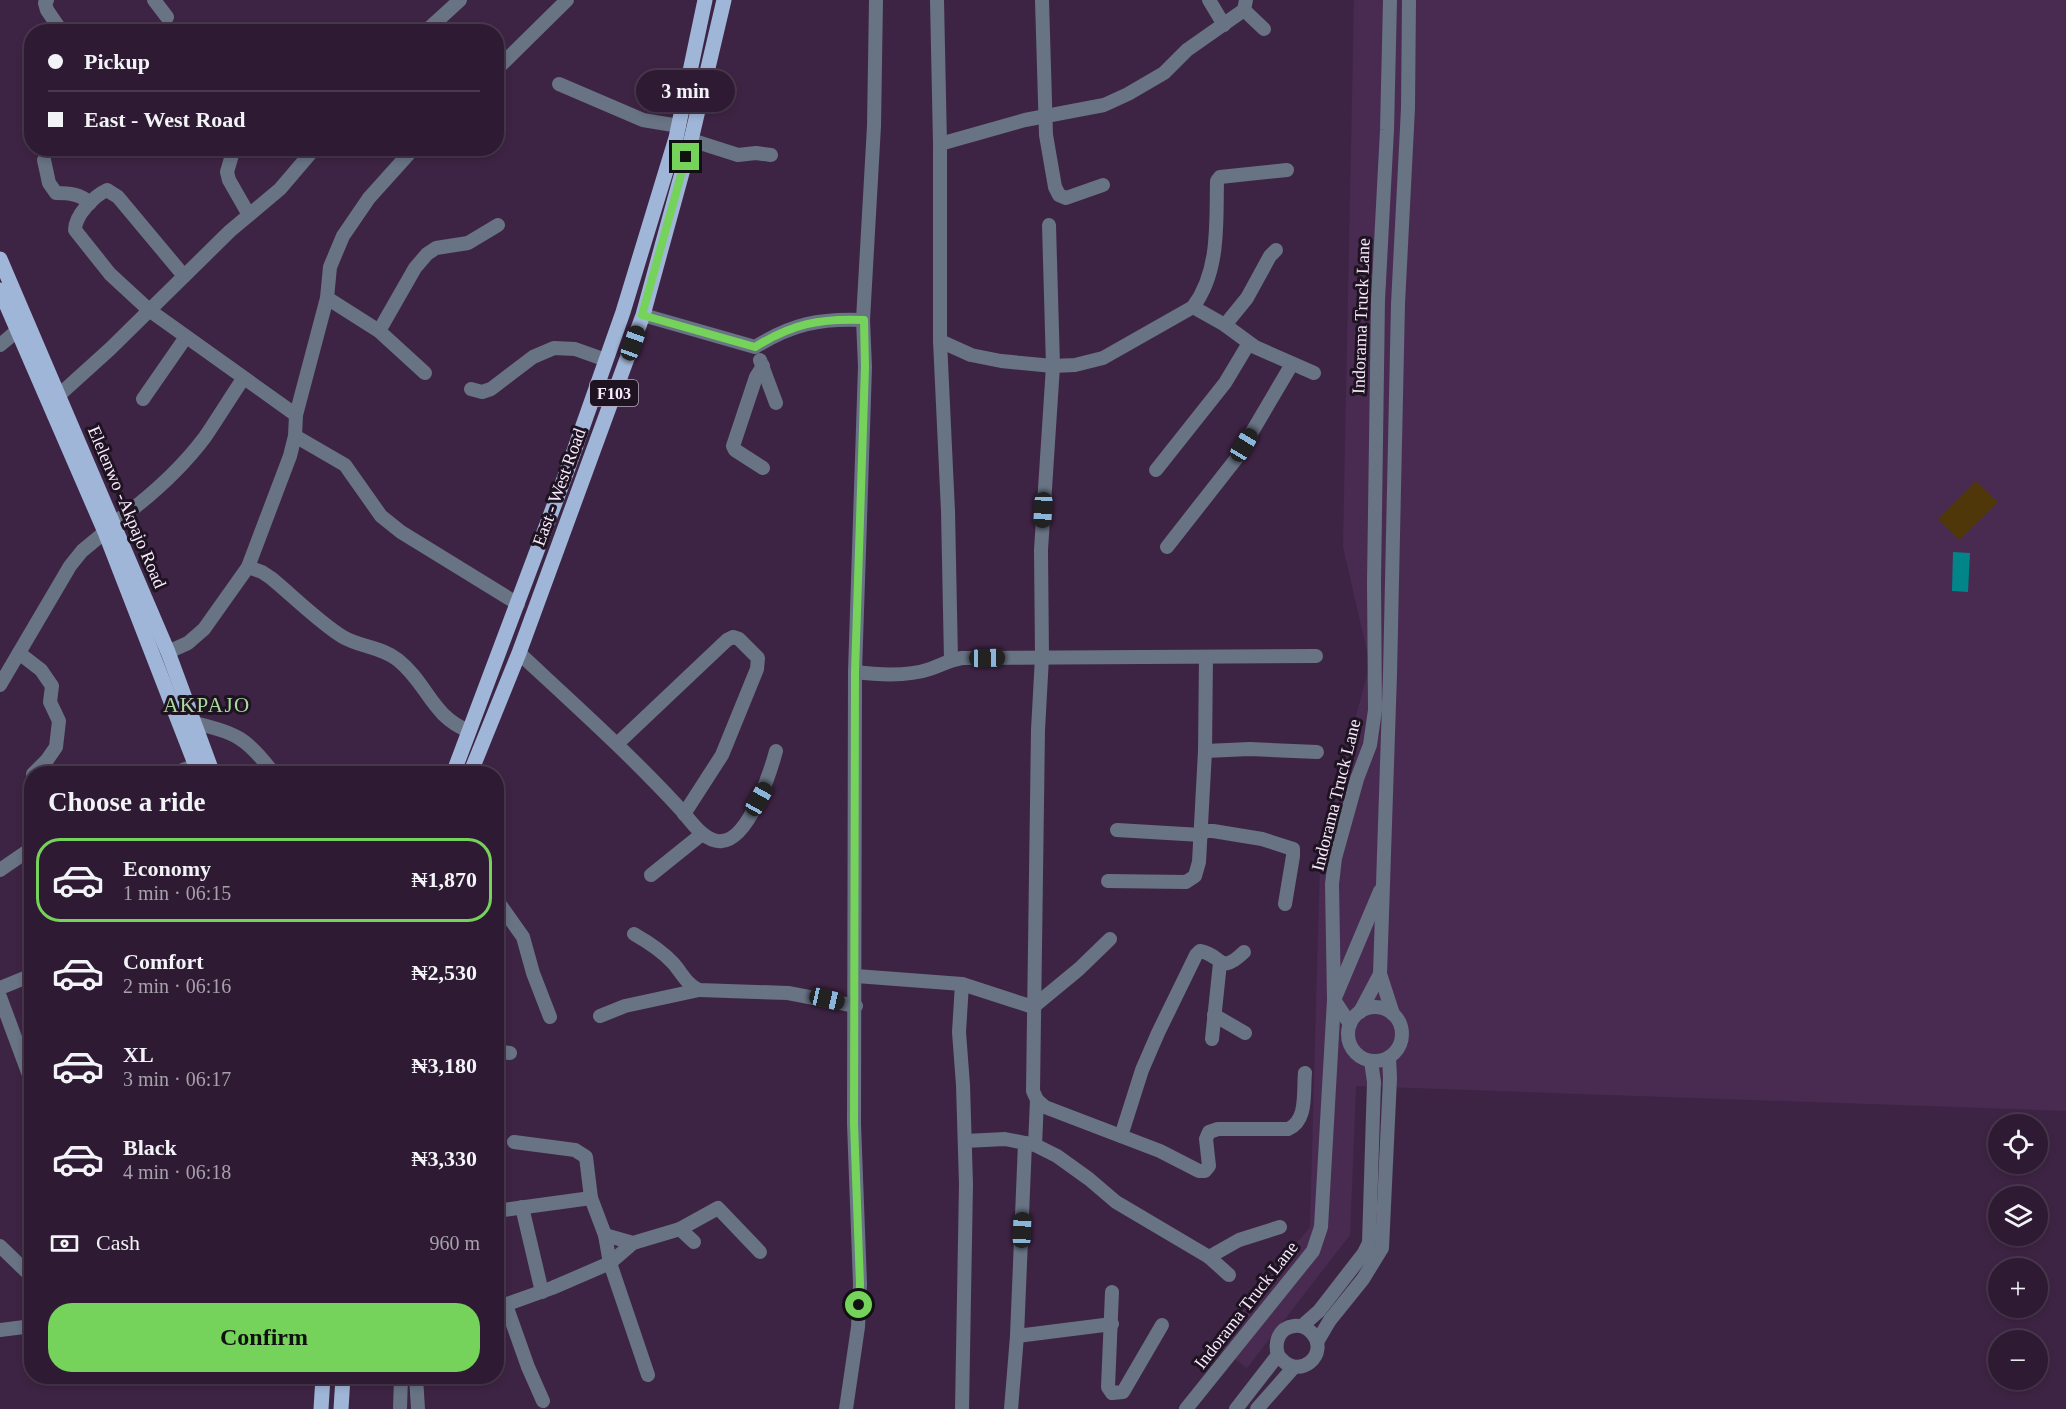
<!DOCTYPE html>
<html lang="en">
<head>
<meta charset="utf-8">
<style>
	:root { --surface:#2e1b33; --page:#36243b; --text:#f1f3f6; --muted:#a7a1ac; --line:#49394e; --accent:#75d25a }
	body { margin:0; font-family:"Times New Roman",serif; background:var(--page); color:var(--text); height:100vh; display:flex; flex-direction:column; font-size:22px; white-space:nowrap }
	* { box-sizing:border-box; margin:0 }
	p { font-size:20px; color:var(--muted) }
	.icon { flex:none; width:33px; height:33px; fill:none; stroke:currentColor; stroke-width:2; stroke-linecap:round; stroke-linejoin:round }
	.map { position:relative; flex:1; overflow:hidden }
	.side { position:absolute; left:24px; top:766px; width:480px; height:618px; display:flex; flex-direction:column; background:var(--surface); border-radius:24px; box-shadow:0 3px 9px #0003,0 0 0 2px var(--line) }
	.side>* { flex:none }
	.top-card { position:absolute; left:24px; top:24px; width:480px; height:132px; border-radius:24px; box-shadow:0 3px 9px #0003,0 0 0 2px var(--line); display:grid; align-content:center; height:132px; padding:0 24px; background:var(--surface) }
	.tools { position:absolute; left:1988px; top:1114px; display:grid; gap:12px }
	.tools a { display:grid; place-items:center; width:60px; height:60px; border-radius:50%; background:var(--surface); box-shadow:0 3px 9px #0003,0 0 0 2px var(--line); font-size:30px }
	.end { position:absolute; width:27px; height:27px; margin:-14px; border:8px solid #75d25a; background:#111; box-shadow:0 0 0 3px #111 }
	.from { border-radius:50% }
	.bubble { position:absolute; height:42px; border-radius:21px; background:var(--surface); box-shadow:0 3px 9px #0003,0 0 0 2px var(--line); font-size:20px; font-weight:600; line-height:42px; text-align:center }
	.car { position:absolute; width:18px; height:36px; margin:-18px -9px; border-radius:8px; box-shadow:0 0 4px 2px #0007; background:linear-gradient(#222 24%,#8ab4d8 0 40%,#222 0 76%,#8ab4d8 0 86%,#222 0) }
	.top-card b { display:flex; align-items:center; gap:21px; height:57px; font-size:22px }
	.top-card b+b { border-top:2px solid var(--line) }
	.top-card i { width:15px; height:15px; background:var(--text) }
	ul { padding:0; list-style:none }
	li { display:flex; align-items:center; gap:18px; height:84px; margin:0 12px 9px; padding:0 12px; border:3px solid transparent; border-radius:24px }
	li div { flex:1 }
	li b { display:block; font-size:22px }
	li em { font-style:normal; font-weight:600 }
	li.current { border-color:var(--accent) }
	li>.icon { width:54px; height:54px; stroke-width:1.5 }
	h2 { padding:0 24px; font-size:27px; line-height:72px }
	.pay { display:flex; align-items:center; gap:15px; height:66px; padding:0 24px; font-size:22px }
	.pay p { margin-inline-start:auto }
	.primary-button { display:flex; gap:12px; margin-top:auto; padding:12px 24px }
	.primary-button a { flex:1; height:69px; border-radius:24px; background:var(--accent); color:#111; font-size:24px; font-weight:600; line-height:69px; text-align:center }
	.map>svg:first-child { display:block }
	.built { fill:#492b51 }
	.green { fill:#4f3709 }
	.water { fill:#028589 }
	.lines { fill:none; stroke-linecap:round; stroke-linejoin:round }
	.minor { stroke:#687384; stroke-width:14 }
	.major { stroke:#a0b6d8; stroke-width:15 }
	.route { stroke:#75d25a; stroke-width:8 }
	.labels { text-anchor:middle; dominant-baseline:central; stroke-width:6; stroke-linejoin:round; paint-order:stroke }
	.shield { fill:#1e1321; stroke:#b8aabc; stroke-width:1.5 }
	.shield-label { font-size:16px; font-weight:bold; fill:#faeafe }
	.street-label { font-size:18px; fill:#faeafe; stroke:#1e1321 }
	.quarter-label { font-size:21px; letter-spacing:1.5px; fill:#a9db9b; stroke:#1e1321 }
</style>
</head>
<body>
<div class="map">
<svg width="2066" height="1409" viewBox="0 0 2066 1409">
	<rect width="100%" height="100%" fill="#3e2444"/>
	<polygon class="built" points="1354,0 2066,0 2066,1111 1356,1086 1350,1235 1247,1368 1215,1344 1310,1227 1320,862 1337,787 1370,664 1343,547"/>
	<polygon class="green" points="1976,481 1998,502 1959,540 1938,519"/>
	<polygon class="water" points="1953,552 1970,553 1968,592 1952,591"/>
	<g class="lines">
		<g class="minor">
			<polyline points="47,0 45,3 47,10 62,32"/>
			<polyline points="154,0 167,17"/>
			<polyline points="937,0 940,144 940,341 948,511 951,660"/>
			<polyline points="1042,0 1046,135 1055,187 1059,195 1066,198 1103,185"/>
			<polyline points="1209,0 1224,25"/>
			<polyline points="1244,10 1264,29"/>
			<polyline points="425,32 460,0"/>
			<polyline points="496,70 567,0"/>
			<polyline points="559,84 643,120 679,126"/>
			<polyline points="691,140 738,155 756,153 771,155"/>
			<polyline points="940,144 1025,120 1104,105 1128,94 1164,73 1187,50 1244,10 1246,0"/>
			<polyline points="234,148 227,172 229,180 249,215"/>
			<path d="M 44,160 L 49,183 L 56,193 C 69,193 80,194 90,203"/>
			<path d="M 1049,225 L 1053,366 L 1041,550 L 1042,657 L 1038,730 L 1033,1091 L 1037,1100 L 1045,1107 L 1160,1151 L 1199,1171 L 1205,1171 L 1209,1166 L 1206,1139 L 1209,1132 L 1218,1129 L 1288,1129 C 1308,1121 1303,1092 1305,1073"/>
			<path d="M 184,276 L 118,197 L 107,190 C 94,196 75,215 75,230 L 110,274 L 149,310 L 296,415"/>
			<polyline points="327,298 379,331 425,373"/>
			<polyline points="1193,307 1225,325 1255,347 1314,373"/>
			<path d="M 643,315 L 755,347 C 792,324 820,318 863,320"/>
			<polyline points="1225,325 1247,298 1270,256 1276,250"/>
			<polyline points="379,331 415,268 427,254 436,248 468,243 498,225"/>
			<path d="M 940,341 L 971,355 L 1001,361 L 1053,366 L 1075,365 L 1103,358 L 1193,307 C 1220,271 1216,223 1217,181 L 1220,177 L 1287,170"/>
			<polyline points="0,345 18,330"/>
			<polyline points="760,360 776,403"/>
			<polyline points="471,389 482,392 491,389 533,357 554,348 575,349 606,360"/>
			<polyline points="58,396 110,349 230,231 280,189 315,148"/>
			<polyline points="143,399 186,337"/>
			<polyline points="295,436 345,465 381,516 401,532 518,604"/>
			<polyline points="763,468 735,450 733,446 756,377 763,366"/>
			<polyline points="1156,470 1225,383 1249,343"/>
			<path d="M 114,523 C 146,500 181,469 205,437 C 218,418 230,398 243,379"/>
			<polyline points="1167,547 1236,459 1292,364"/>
			<path d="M 248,567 L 262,572 L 271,578 C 293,596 320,623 343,637 C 360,647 382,647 398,660 C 428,684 431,716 469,731"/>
			<polyline points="168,652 188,643 204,629 248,567 290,456 295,436 296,415 327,298 330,267 343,236 369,198 414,148"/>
			<polyline points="19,653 41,670 52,686 50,702 59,721 56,747 47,760 33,774"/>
			<path d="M 519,653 C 575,705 632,756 683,812 C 692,823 706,843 722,841 C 749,839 770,773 776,751"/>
			<path d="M 855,672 C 879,675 907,677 930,669 C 941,665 950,660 962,658 L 1316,656"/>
			<polyline points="0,685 70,566 82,551 105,532"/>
			<path d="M 194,723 C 236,732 248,739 274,774"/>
			<polyline points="617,744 727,640 733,637 739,639 758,658 757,669 722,755 684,814"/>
			<polyline points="1205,751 1250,749 1317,752"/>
			<polyline points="172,774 196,765"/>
			<polyline points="1117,830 1201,835 1205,831 1213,831 1262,839 1293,849 1293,856 1285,904"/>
			<polyline points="0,870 32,848"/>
			<polyline points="651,875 702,834"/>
			<polyline points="1108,881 1186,882 1195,876 1199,862 1205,751 1206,657"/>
			<polyline points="496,899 523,937 533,973 550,1017"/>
			<path d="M 634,934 C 648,942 662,951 673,963 C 682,973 686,984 699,990 L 788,993 L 856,1006"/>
			<polyline points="856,976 962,984 1033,1007"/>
			<polyline points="0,988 32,975"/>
			<polyline points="0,997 32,1083"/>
			<polyline points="1033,1007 1079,969 1110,939"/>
			<circle cx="1375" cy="1034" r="27"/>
			<polyline points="1360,1012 1380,974"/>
			<polyline points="1393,1014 1380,974 1390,674 1398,304 1408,108 1409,0"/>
			<polyline points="1214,1015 1245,1033"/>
			<polyline points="600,1016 625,1006 699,990"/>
			<polyline points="1350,1024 1334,1000 1380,891"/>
			<polyline points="1212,1039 1220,963"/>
			<polyline points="496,1051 510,1053"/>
			<path d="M 1121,1136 L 1142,1070 L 1158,1033 L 1196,955 L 1200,951 C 1223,955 1219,976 1244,952"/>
			<polyline points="965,1141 1005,1139 1035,1145 1057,1156 1089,1179 1116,1202 1209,1257 1229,1275"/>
			<polyline points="514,1142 575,1150 586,1157 591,1198 605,1235 610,1263 648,1375"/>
			<polyline points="1035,1145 1037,1100"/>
			<polyline points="522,1207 542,1292"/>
			<polyline points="496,1211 591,1198"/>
			<polyline points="680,1229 718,1208 760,1252"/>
			<polyline points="605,1235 633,1243 680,1229 694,1242"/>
			<polyline points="0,1246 32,1277"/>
			<polyline points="1209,1257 1239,1240 1280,1227"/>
			<polyline points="1112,1292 1108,1387 1112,1393 1123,1392 1162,1325"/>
			<polyline points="506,1305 528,1367 543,1401"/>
			<polyline points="496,1308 552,1288 610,1263 633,1243"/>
			<polyline points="1302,1326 1319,1311 1364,1253 1369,1243 1374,1082 1371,1061"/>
			<polyline points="0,1330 32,1326"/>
			<polyline points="1017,1336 1112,1324"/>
			<polyline points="1317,1342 1330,1320 1363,1279 1382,1248 1390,1078 1389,1057"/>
			<polyline points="416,1377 418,1409"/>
			<polyline points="400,1409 401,1377"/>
			<polyline points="846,1409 858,1327 860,1284 854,1124 855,672 865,367 863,320 874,126 876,0"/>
			<polyline points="962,1409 966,1184 963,1085 959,1032 962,984"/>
			<polyline points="1011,1409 1017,1336 1025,1143"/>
			<polyline points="1186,1409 1313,1251 1321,1227 1334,1000 1332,884 1335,858 1357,779 1370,745 1375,710 1374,582 1378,300 1387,130 1390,0"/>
			<path d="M 1236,1409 L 1278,1355 C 1274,1342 1279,1328 1294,1326 C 1300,1325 1307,1328 1311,1332 C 1332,1353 1298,1384 1278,1355"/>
			<polyline points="1257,1409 1294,1367"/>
		</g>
		<g class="major">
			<polyline points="0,259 168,652 213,774"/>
			<polyline points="0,290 105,532 199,774"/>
			<polyline points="453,774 567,471 623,312 676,138 705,0"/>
			<polyline points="470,774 519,653 643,315 691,140 724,0"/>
			<polyline points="321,1409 323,1377"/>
			<polyline points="341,1409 343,1377"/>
		</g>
	</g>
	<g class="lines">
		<path class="route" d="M 686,157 L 642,315 L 755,347 C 792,324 820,318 864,320 L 865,367 L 855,672 L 854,1124 L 860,1284 L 859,1305"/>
	</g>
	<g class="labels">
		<rect class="shield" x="590" y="380" width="48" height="26" rx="4.5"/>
		<g class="shield-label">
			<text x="614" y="393">F103</text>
		</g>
		<g class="street-label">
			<text transform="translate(1361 316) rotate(-88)">Indorama Truck Lane</text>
			<text transform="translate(559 487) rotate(-70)">East - West Road</text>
			<text transform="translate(127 507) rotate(67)">Elelenwo -Akpajo Road</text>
			<text transform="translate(1336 795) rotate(-76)">Indorama Truck Lane</text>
			<text transform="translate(1246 1305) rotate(-52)">Indorama Truck Lane</text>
		</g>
		<g class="quarter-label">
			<text x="207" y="705">AKPAJO</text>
		</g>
	</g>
</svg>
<div class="tools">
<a><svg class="icon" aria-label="locate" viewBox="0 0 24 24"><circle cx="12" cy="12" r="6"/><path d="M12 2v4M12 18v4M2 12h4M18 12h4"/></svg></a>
<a><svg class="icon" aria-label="layers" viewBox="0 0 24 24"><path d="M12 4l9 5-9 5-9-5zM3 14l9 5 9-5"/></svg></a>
<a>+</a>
<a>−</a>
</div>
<i class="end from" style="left:859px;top:1305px"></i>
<i class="end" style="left:686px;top:157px"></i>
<div class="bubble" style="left:636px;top:70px;width:99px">3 min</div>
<i class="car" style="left:633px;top:343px;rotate:20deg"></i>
<i class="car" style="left:1244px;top:445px;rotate:31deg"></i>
<i class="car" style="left:1043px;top:510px;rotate:183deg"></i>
<i class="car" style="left:987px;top:658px;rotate:89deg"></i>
<i class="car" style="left:759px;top:799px;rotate:29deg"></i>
<i class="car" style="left:827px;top:999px;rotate:103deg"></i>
<i class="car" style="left:1022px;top:1230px;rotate:2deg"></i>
<div class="top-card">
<b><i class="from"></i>Pickup</b>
<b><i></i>East - West Road</b>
</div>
<section class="side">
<h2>Choose a ride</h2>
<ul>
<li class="current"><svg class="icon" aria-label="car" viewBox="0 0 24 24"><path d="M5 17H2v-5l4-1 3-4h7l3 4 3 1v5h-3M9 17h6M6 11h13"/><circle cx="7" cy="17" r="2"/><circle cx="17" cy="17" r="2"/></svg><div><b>Economy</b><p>1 min · 06:15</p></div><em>₦1,870</em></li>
<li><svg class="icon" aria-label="car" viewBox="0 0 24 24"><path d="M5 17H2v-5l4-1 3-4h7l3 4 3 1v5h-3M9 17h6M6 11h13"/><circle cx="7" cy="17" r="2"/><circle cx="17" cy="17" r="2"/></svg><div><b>Comfort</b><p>2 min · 06:16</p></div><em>₦2,530</em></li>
<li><svg class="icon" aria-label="car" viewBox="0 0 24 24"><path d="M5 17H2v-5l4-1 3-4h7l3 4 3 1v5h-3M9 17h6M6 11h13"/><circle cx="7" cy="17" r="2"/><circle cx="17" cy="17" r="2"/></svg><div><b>XL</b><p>3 min · 06:17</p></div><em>₦3,180</em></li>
<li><svg class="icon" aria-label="car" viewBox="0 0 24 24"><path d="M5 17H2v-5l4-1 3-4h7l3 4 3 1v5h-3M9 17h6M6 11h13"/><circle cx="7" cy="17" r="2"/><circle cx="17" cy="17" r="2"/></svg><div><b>Black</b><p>4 min · 06:18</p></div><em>₦3,330</em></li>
</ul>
<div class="pay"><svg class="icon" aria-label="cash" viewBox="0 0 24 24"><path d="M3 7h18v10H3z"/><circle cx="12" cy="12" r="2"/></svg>Cash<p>960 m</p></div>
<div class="primary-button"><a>Confirm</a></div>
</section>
</div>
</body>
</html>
